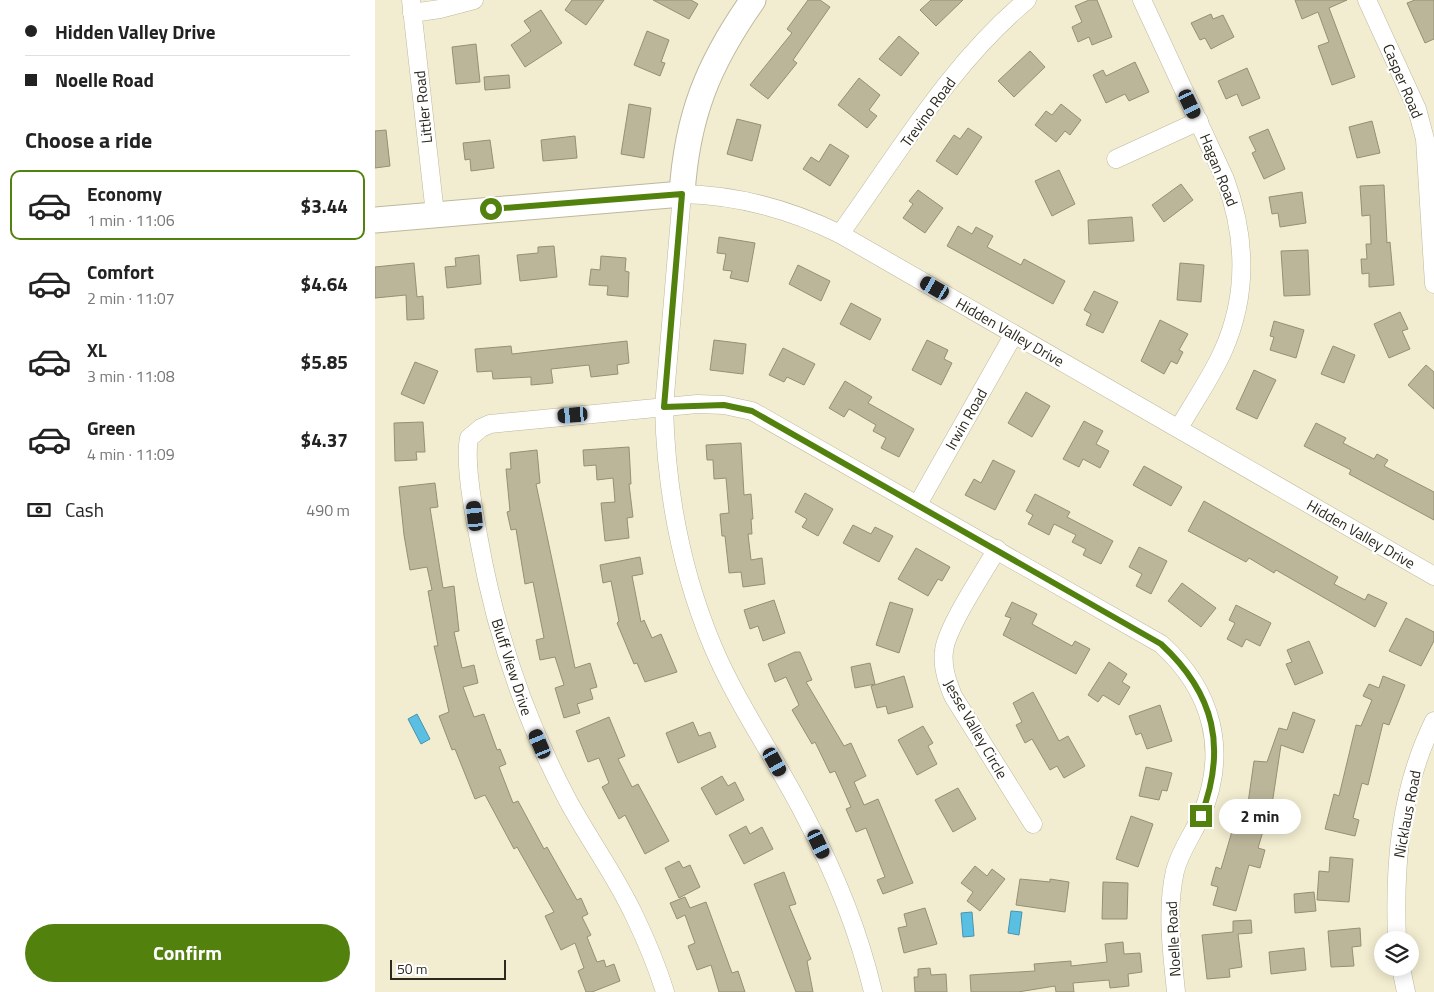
<!DOCTYPE html>
<html lang="en">
<head>
<meta charset="utf-8">
<style>
	:root { --surface:#fff; --page:#f2f2f2; --text:#222; --muted:#767676; --line:#e0e0e0; --accent:#52810e }
	body { margin:0; font-family:"Titillium Web",sans-serif; background:var(--page); color:var(--text); height:100vh; display:flex; flex-direction:column; font-size:19px; white-space:nowrap }
	* { box-sizing:border-box; margin:0 }
	p { font-size:16px; color:var(--muted) }
	.icon { flex:none; width:28px; height:28px; fill:none; stroke:currentColor; stroke-width:2; stroke-linecap:round; stroke-linejoin:round }
	.map { position:relative; flex:1; overflow:hidden }
	.details { display:flex; flex-direction:column; background:var(--surface); width:375px }
	.details>* { flex:none }
	.guide { display:grid; align-content:center; height:110px; padding:0 25px; background:var(--surface) }
	.controls { position:absolute; left:999px; top:931px; display:grid; gap:10px }
	.controls a { display:grid; place-items:center; width:45px; height:45px; border-radius:50%; background:var(--surface); box-shadow:0 2px 12px #0003; font-size:25px }
	.scale { position:absolute; left:15px; bottom:12px; width:116px; box-sizing:border-box; padding-left:5px; border:2px solid #2c291f; border-top:0; font-size:14px; line-height:18px; white-space:nowrap; color:#2c291f; -webkit-text-stroke:4px #fff; paint-order:stroke }
	.end { position:absolute; width:22px; height:22px; margin:-11px; border:6px solid #52810e; background:#fff; box-shadow:0 0 0 2px #fff }
	.from { border-radius:50% }
	.bubble { position:absolute; height:35px; border-radius:18px; background:var(--surface); box-shadow:0 2px 12px #0003; font-size:16px; font-weight:700; line-height:35px; text-align:center }
	.car { position:absolute; width:15px; height:30px; margin:-15px -8px; border-radius:6px; box-shadow:0 0 4px 1px #0007; background:linear-gradient(#222 24%,#8ab4d8 0 40%,#222 0 76%,#8ab4d8 0 86%,#222 0) }
	.guide b { display:flex; align-items:center; gap:18px; height:48px; font-size:19px }
	.guide b+b { border-top:1px solid var(--line) }
	.guide i { width:12px; height:12px; background:var(--text) }
	ul { padding:0; list-style:none }
	li { display:flex; align-items:center; gap:15px; height:70px; margin:0 10px 8px; padding:0 15px; border:2px solid transparent; border-radius:10px }
	li div { flex:1 }
	li b { display:block; font-size:19px }
	li em { font-style:normal; font-weight:700 }
	li.current { border-color:var(--accent) }
	li>.icon { width:45px; height:45px; stroke-width:1.5 }
	h2 { padding:0 25px; font-size:22px; line-height:60px }
	.pay { display:flex; align-items:center; gap:12px; height:55px; padding:0 25px; font-size:19px }
	.pay p { margin-inline-start:auto }
	.button { display:flex; gap:10px; margin-top:auto; padding:10px 25px }
	.button a { flex:1; height:58px; border-radius:30px; background:var(--accent); color:#fff; font-size:20px; font-weight:700; line-height:58px; text-align:center }
	main { display:flex; flex:1; min-height:0 }
	.map>svg:first-child { display:block }
	.water { fill:#59c0e4; stroke:#4c93a9 }
	.building { fill:#bbb69a; stroke:#959075 }
	.lines { fill:none; stroke-linecap:round; stroke-linejoin:round }
	.street-casing { stroke:#bdb89c; stroke-width:19 }
	.secondary-casing { stroke:#bdb89c; stroke-width:27 }
	.street { stroke:#fff; stroke-width:18 }
	.secondary { stroke:#fff; stroke-width:25 }
	.route { stroke:#52810e; stroke-width:6 }
	.labels { text-anchor:middle; dominant-baseline:central; stroke-width:4.5; stroke-linejoin:round; paint-order:stroke }
	.street-label { font-size:15px; fill:#2c291f; stroke:#fff }
</style>
</head>
<body>
<main>
<section class="details">
<div class="guide">
<b><i class="from"></i>Hidden Valley Drive</b>
<b><i></i>Noelle Road</b>
</div>
<h2>Choose a ride</h2>
<ul>
<li class="current"><svg class="icon" aria-label="car" viewBox="0 0 24 24"><path d="M5 17H2v-5l4-1 3-4h7l3 4 3 1v5h-3M9 17h6M6 11h13"/><circle cx="7" cy="17" r="2"/><circle cx="17" cy="17" r="2"/></svg><div><b>Economy</b><p>1 min · 11:06</p></div><em>$3.44</em></li>
<li><svg class="icon" aria-label="car" viewBox="0 0 24 24"><path d="M5 17H2v-5l4-1 3-4h7l3 4 3 1v5h-3M9 17h6M6 11h13"/><circle cx="7" cy="17" r="2"/><circle cx="17" cy="17" r="2"/></svg><div><b>Comfort</b><p>2 min · 11:07</p></div><em>$4.64</em></li>
<li><svg class="icon" aria-label="car" viewBox="0 0 24 24"><path d="M5 17H2v-5l4-1 3-4h7l3 4 3 1v5h-3M9 17h6M6 11h13"/><circle cx="7" cy="17" r="2"/><circle cx="17" cy="17" r="2"/></svg><div><b>XL</b><p>3 min · 11:08</p></div><em>$5.85</em></li>
<li><svg class="icon" aria-label="car" viewBox="0 0 24 24"><path d="M5 17H2v-5l4-1 3-4h7l3 4 3 1v5h-3M9 17h6M6 11h13"/><circle cx="7" cy="17" r="2"/><circle cx="17" cy="17" r="2"/></svg><div><b>Green</b><p>4 min · 11:09</p></div><em>$4.37</em></li>
</ul>
<div class="pay"><svg class="icon" aria-label="cash" viewBox="0 0 24 24"><path d="M3 7h18v10H3z"/><circle cx="12" cy="12" r="2"/></svg>Cash<p>490 m</p></div>
<div class="button"><a>Confirm</a></div>
</section>
<div class="map">
<svg width="1059" height="992" viewBox="0 0 1059 992">
	<rect width="100%" height="100%" fill="#f2edd0"/>
	<g class="water">
		<polygon points="42,714 55,739 46,744 33,719"/>
		<polygon points="636,911 647,912 644,935 633,933"/>
		<polygon points="597,912 599,936 588,937 586,913"/>
	</g>
	<g class="building">
		<polygon points="197,0 229,0 211,25 190,10"/>
		<polygon points="278,0 316,0 323,4 314,19"/>
		<polygon points="433,0 445,0 455,7 418,60 422,63 393,99 375,85 417,33 412,29"/>
		<polygon points="556,0 588,0 561,26 545,10"/>
		<polygon points="714,0 722,0 737,37 717,45 714,37 703,42 697,27 707,22 700,6"/>
		<polygon points="920,0 972,0 954,8 980,77 957,85 943,46 954,42 943,12 927,19"/>
		<polygon points="1040,0 1059,0 1059,39 1050,43 1032,3"/>
		<polygon points="166,10 187,43 150,67 136,45 156,31 149,21"/>
		<polygon points="836,14 838,19 848,15 859,37 836,49 830,38 825,40 816,23"/>
		<polygon points="272,31 294,40 286,62 290,63 285,76 259,65"/>
		<polygon points="524,36 544,53 526,76 504,59"/>
		<polygon points="101,44 105,82 81,84 77,47"/>
		<polygon points="655,51 670,67 639,97 623,81"/>
		<polygon points="760,62 774,92 754,101 750,94 731,103 718,75 728,70 731,76"/>
		<polygon points="872,68 885,98 867,106 862,94 851,99 843,81"/>
		<polygon points="134,75 135,88 110,90 109,77"/>
		<polygon points="484,78 505,95 494,110 502,116 492,128 463,105"/>
		<polygon points="254,104 276,108 269,158 246,154"/>
		<polygon points="686,104 706,120 695,135 690,131 681,142 660,125 671,111 677,115"/>
		<polygon points="362,119 386,125 377,161 352,154"/>
		<polygon points="997,121 1005,153 982,158 974,127"/>
		<polygon points="593,128 607,137 582,175 561,161 579,135 585,139"/>
		<polygon points="893,129 910,169 889,179 877,153 881,151 874,137"/>
		<polygon points="11,130 15,166 0,168 0,131"/>
		<polygon points="200,136 202,158 168,161 166,140"/>
		<polygon points="115,140 119,168 96,171 95,159 90,160 88,143"/>
		<polygon points="455,144 474,156 455,186 428,169 436,157 444,162"/>
		<polygon points="684,170 700,204 677,216 660,181"/>
		<polygon points="806,184 818,200 789,222 777,205"/>
		<polygon points="1009,185 1012,243 1015,242 1019,285 994,287 994,273 987,274 986,259 992,259 991,244 996,244 995,215 987,216 985,186"/>
		<polygon points="543,190 568,208 550,233 528,218 538,204 534,201"/>
		<polygon points="927,192 931,223 905,227 903,213 897,214 894,197"/>
		<polygon points="757,217 759,241 714,244 713,220"/>
		<polygon points="583,226 597,234 601,227 618,236 612,247 646,265 649,259 690,281 678,304 572,246"/>
		<polygon points="344,237 380,243 373,282 355,278 357,271 348,270 351,254 342,253"/>
		<polygon points="179,246 182,277 145,281 142,255 163,253 163,247"/>
		<polygon points="933,250 935,295 909,296 906,251"/>
		<polygon points="104,255 106,284 72,288 70,267 81,266 80,258"/>
		<polygon points="226,256 251,258 250,271 254,272 253,297 232,295 233,286 214,285 216,269 225,270"/>
		<polygon points="39,263 42,297 48,296 49,319 32,320 31,295 0,298 0,267"/>
		<polygon points="805,263 829,265 826,302 802,300"/>
		<polygon points="423,265 455,281 446,301 414,284"/>
		<polygon points="719,291 743,302 728,333 711,325 716,314 709,310"/>
		<polygon points="476,303 506,319 495,340 465,324"/>
		<polygon points="1025,312 1033,329 1027,331 1035,349 1014,358 999,324"/>
		<polygon points="785,320 813,334 804,350 808,352 802,364 796,361 789,374 766,361"/>
		<polygon points="899,321 929,330 921,358 895,350 899,337 895,336"/>
		<polygon points="339,340 371,344 368,374 335,370"/>
		<polygon points="552,340 573,350 569,359 577,363 566,385 537,370"/>
		<polygon points="252,341 254,363 242,365 243,374 216,377 214,365 176,369 178,383 156,385 156,377 118,379 117,371 102,372 100,349 136,346 137,354"/>
		<polygon points="958,346 980,355 969,383 946,374"/>
		<polygon points="408,348 440,364 429,385 412,377 409,382 394,375"/>
		<polygon points="40,362 63,371 49,404 26,394"/>
		<polygon points="1051,365 1059,372 1059,409 1033,385"/>
		<polygon points="879,370 901,380 882,419 861,409"/>
		<polygon points="470,381 497,397 493,403 539,429 524,457 506,448 511,438 498,431 501,425 474,409 469,417 454,408"/>
		<polygon points="651,392 675,406 657,437 633,423"/>
		<polygon points="709,421 728,431 721,444 734,451 725,468 708,459 704,467 688,459"/>
		<polygon points="48,422 50,452 41,452 42,460 20,461 19,423"/>
		<polygon points="941,423 971,438 968,443 999,459 1002,454 1013,460 1009,466 1059,492 1059,520 974,474 976,470 929,446"/>
		<polygon points="366,443 369,495 376,494 378,519 376,519 377,534 373,534 376,560 387,558 390,584 368,587 366,572 354,573 350,536 347,536 345,514 354,513 351,478 339,479 338,460 332,460 331,445"/>
		<polygon points="254,447 256,484 254,484 258,517 252,518 254,538 230,541 226,503 240,502 238,478 222,480 221,465 209,466 208,450"/>
		<polygon points="162,450 165,483 161,484 200,668 215,663 222,687 215,689 218,699 202,704 205,713 189,718 180,688 189,685 180,657 165,660 161,640 169,638 158,582 150,584 141,529 136,530 132,512 135,511 131,469 136,469 135,453"/>
		<polygon points="618,460 640,471 620,510 590,495 599,479 606,483"/>
		<polygon points="769,466 807,487 796,506 758,485"/>
		<polygon points="60,483 63,507 55,508 68,588 79,586 84,631 79,632 87,668 99,665 103,683 88,687 99,717 109,714 122,750 125,749 131,764 124,767 138,803 143,801 169,849 172,847 202,900 206,898 213,914 207,917 216,935 212,937 222,962 229,960 231,967 239,964 245,981 217,992 211,992 203,971 209,968 200,943 186,950 170,916 179,912 142,847 139,849 110,795 100,799 80,749 77,750 64,716 74,712 59,646 63,646 53,591 57,590 52,567 35,570 29,535 24,487"/>
		<polygon points="430,493 458,509 443,536 427,527 432,519 420,512"/>
		<polygon points="660,494 695,512 692,517 738,541 726,564 708,555 711,549 697,542 701,535 679,524 674,535 653,524 658,515 651,511"/>
		<polygon points="829,501 963,577 959,584 990,600 993,594 1012,603 1000,627 901,570 899,573 874,558 871,562 813,531"/>
		<polygon points="478,525 496,534 500,527 518,536 504,562 468,543"/>
		<polygon points="764,547 792,561 776,594 761,586 767,574 754,567"/>
		<polygon points="541,548 575,567 567,581 563,579 553,596 523,579"/>
		<polygon points="265,557 268,574 257,576 266,622 269,620 277,638 286,634 302,672 270,682 262,663 259,664 242,623 244,621 236,581 228,583 225,565"/>
		<polygon points="807,583 841,608 826,627 793,601"/>
		<polygon points="399,600 410,633 388,641 383,626 375,629 369,610"/>
		<polygon points="515,602 538,609 524,653 501,645"/>
		<polygon points="637,602 662,614 657,624 697,646 700,641 715,649 701,674 628,635 636,618 630,616"/>
		<polygon points="861,605 896,623 885,646 871,639 867,647 852,639 860,623 854,620"/>
		<polygon points="1031,618 1059,632 1059,641 1046,666 1014,651"/>
		<polygon points="934,641 948,673 920,685 911,664 917,662 912,650"/>
		<polygon points="420,652 425,652 437,680 431,682 469,746 476,743 491,776 479,782 489,805 503,799 538,883 508,894 502,880 510,877 491,828 481,832 471,809 476,807 460,771 455,773 440,742 437,744 417,710 424,705 411,677 400,682 393,664"/>
		<polygon points="734,662 752,674 747,682 755,687 744,705 728,695 723,702 713,695"/>
		<polygon points="495,663 500,684 480,688 476,667"/>
		<polygon points="529,676 538,707 513,714 511,706 502,708 496,686"/>
		<polygon points="1008,676 1030,685 1014,725 1008,723 993,785 987,783 978,818 984,820 980,836 950,829 959,794 964,796 981,725 986,726 997,700 988,696 994,684 1004,688"/>
		<polygon points="658,692 684,741 693,736 710,766 689,778 682,766 675,770 657,739 650,743 641,725 647,722 638,703"/>
		<polygon points="785,705 797,741 772,749 766,733 761,735 754,716"/>
		<polygon points="918,712 940,720 928,753 906,745 898,798 883,848 890,850 885,868 874,865 861,911 838,905 843,887 836,885 841,867 846,869 860,821 864,822 868,809 872,810 879,761 892,762 904,728 912,730"/>
		<polygon points="234,717 250,756 243,759 257,787 263,784 294,841 270,854 250,815 244,819 227,787 234,783 224,758 213,762 201,731"/>
		<polygon points="318,722 324,736 335,732 341,747 303,763 291,733"/>
		<polygon points="548,726 558,743 553,746 562,764 542,775 523,740"/>
		<polygon points="771,767 797,773 792,791 787,790 784,800 764,796"/>
		<polygon points="347,776 353,786 360,782 369,800 341,815 326,788"/>
		<polygon points="583,788 601,819 578,832 560,800"/>
		<polygon points="756,816 778,824 763,867 741,859"/>
		<polygon points="371,826 375,834 387,827 398,849 369,864 354,835"/>
		<polygon points="955,857 978,859 974,902 942,900 944,871 954,872"/>
		<polygon points="304,861 308,868 315,865 325,887 304,898 290,868"/>
		<polygon points="600,866 612,876 617,869 630,879 605,911 592,901 598,892 586,883"/>
		<polygon points="409,872 421,904 414,906 436,959 432,961 438,992 421,992 379,884"/>
		<polygon points="645,879 675,882 675,879 694,882 690,912 641,905"/>
		<polygon points="728,882 753,883 752,919 727,919"/>
		<polygon points="939,892 941,911 920,913 919,894"/>
		<polygon points="310,897 315,908 331,902 357,973 363,971 370,992 344,992 336,965 322,970 313,946 320,943 310,915 302,919 295,903"/>
		<polygon points="550,908 562,944 529,953 523,928 532,926 529,914"/>
		<polygon points="876,920 877,933 863,934 867,967 854,969 855,977 832,979 827,935 858,932 858,921"/>
		<polygon points="985,928 986,946 977,947 979,966 956,967 953,931"/>
		<polygon points="748,942 749,954 765,953 767,972 753,974 754,986 735,988 734,980 698,983 699,992 681,992 680,986 643,992 596,992 595,975 660,971 659,964 696,961 696,966 732,962 730,944"/>
		<polygon points="929,948 931,970 896,974 894,952"/>
		<polygon points="555,968 556,975 571,974 572,992 540,992 539,977 543,977 543,969"/>
	</g>
	<g class="lines">
		<g class="street-casing">
			<g id="street">
				<polyline points="36,0 60,214"/>
				<path d="M 767,0 L 850,179 C 871,236 873,295 848,351 C 836,378 818,403 804,428"/>
				<polyline points="992,0 1042,109 1050,139 1059,284"/>
				<polyline points="37,13 65,9 99,0"/>
				<polyline points="741,159 824,121"/>
				<path d="M 465,234 C 523,154 575,64 652,0"/>
				<polyline points="543,504 639,334"/>
				<path d="M 622,549 C 609,572 571,628 569,651 C 567,667 572,681 578,696 L 658,824"/>
				<path d="M 1022,940 C 1019,864 1025,790 1059,721"/>
				<polyline points="1026,968 1031,992"/>
				<path d="M 290,992 C 282,966 271,940 259,915 C 240,874 212,837 191,797 C 148,715 120,630 104,540 C 99,514 89,463 94,438 L 106,428 L 115,424 L 322,404 L 349,405 L 377,411 L 786,644 C 837,690 854,751 826,816 C 818,834 805,851 800,871 C 791,911 797,951 801,992"/>
				<path d="M 498,992 C 484,932 459,871 430,816 C 401,759 363,706 338,647 C 306,571 291,489 289,407 L 307,194 C 364,195 414,209 465,234 L 1059,576"/>
			</g>
		</g>
		<g class="secondary-casing">
			<path id="secondary" d="M 0,220 L 307,194 C 312,116 333,64 378,0"/>
		</g>
		<use href="#street" class="street"/>
		<use href="#secondary" class="secondary"/>
	</g>
	<g class="lines">
		<path class="route" d="M 116,209 L 307,194 L 289,407 L 349,405 L 377,411 L 786,644 C 840,694 852,748 826,816"/>
	</g>
	<g class="labels">
		<g class="street-label">
			<text transform="translate(1028 81) rotate(67)">Casper Road</text>
			<text transform="translate(48 107) rotate(-96)">Littler Road</text>
			<text transform="translate(553 112) rotate(-54)">Trevino Road</text>
			<text transform="translate(844 170) rotate(68)">Hagan Road</text>
			<text transform="translate(635 332) rotate(30)">Hidden Valley Drive</text>
			<text transform="translate(591 419) rotate(-60)">Irwin Road</text>
			<text transform="translate(986 534) rotate(30)">Hidden Valley Drive</text>
			<text transform="translate(137 667) rotate(72)">Bluff View Drive</text>
			<text transform="translate(601 729) rotate(60)">Jesse Valley Circle</text>
			<text transform="translate(1032 814) rotate(-79)">Nicklaus Road</text>
			<text transform="translate(798 939) rotate(-93)">Noelle Road</text>
		</g>
	</g>
</svg>
<div class="controls">
<a><svg class="icon" aria-label="layers" viewBox="0 0 24 24"><path d="M12 4l9 5-9 5-9-5zM3 14l9 5 9-5"/></svg></a>
</div>
<div class="scale">50 m</div>
<i class="end from" style="left:116px;top:209px"></i>
<i class="end" style="left:826px;top:816px"></i>
<div class="bubble" style="left:844px;top:799px;width:82px">2 min</div>
<i class="car" style="left:815px;top:104px;rotate:155deg"></i>
<i class="car" style="left:560px;top:288px;rotate:300deg"></i>
<i class="car" style="left:198px;top:415px;rotate:265deg"></i>
<i class="car" style="left:100px;top:516px;rotate:354deg"></i>
<i class="car" style="left:165px;top:744px;rotate:337deg"></i>
<i class="car" style="left:400px;top:762px;rotate:151deg"></i>
<i class="car" style="left:444px;top:844px;rotate:155deg"></i>
</div>
</main>
</body>
</html>
